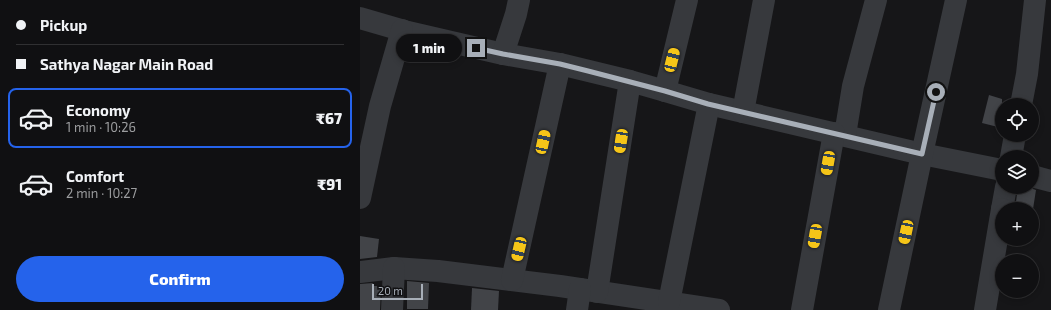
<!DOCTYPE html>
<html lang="en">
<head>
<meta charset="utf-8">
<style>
	:root { --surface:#101012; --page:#19191b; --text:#f1f3f6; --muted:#9c9d9f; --line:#303032; --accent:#2563eb }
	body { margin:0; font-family:"Exo 2",sans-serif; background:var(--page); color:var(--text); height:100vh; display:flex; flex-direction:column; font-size:15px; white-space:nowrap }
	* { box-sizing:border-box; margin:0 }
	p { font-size:13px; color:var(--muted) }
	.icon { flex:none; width:22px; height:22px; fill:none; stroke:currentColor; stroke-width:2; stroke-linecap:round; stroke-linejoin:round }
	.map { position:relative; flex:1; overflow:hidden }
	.side { display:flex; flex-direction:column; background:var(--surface); width:360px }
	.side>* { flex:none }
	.hud { display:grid; align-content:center; height:88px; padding:0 16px; background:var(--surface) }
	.buttons { position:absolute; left:635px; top:98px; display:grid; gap:8px }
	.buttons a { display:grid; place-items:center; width:44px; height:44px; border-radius:50%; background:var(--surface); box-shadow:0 2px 6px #0003,0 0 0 1px var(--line); font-size:20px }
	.scale { position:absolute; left:12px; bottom:10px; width:51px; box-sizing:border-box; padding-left:4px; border:2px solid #a8afb8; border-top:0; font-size:11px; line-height:14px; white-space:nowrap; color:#a8afb8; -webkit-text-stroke:3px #111113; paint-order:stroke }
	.end { position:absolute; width:18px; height:18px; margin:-9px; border:5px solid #a8afb8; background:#111; box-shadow:0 0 0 2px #111 }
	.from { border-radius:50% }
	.bubble { position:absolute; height:28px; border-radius:14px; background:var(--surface); box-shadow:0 2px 6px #0003,0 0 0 1px var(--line); font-size:13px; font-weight:800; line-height:28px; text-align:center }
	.car { position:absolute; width:12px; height:24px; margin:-12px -6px; border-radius:5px; box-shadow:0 0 3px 1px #0007; background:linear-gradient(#f5c518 24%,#345 0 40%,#f5c518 0 76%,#345 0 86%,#f5c518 0) }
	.hud b { display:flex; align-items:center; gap:14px; height:38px; font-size:15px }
	.hud b+b { border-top:1px solid var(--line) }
	.hud i { width:10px; height:10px; background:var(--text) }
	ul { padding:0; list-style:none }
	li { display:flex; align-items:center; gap:12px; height:60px; margin:0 8px 6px; padding:0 8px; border:2px solid transparent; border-radius:8px }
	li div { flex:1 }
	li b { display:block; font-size:15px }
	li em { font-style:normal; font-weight:800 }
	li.active { border-color:var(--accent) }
	li>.icon { width:36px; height:36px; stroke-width:1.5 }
	.cta { display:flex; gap:8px; margin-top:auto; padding:8px 16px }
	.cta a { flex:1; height:46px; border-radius:24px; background:var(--accent); color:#fff; font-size:16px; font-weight:800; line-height:46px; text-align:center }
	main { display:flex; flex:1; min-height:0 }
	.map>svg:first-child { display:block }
	.building { fill:#424448 }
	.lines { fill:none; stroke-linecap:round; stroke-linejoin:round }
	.minor { stroke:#37393d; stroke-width:22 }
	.route { stroke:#a8afb8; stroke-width:5 }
</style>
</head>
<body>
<main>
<section class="side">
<div class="hud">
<b><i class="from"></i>Pickup</b>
<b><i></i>Sathya Nagar Main Road</b>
</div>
<ul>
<li class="active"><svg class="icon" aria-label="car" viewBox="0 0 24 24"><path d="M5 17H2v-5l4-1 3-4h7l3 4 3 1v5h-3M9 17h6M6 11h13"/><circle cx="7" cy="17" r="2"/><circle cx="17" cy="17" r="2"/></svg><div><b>Economy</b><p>1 min · 10:26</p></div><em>₹67</em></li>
<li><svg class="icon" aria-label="car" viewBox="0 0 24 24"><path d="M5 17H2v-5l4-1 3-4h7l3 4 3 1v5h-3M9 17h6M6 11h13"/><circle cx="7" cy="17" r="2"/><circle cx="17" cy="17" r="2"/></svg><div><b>Comfort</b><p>2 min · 10:27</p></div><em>₹91</em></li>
</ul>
<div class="cta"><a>Confirm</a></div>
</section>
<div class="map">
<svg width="691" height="310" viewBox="0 0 691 310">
	<rect width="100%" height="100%" fill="#161618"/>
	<g class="building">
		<polygon points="629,95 642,99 642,128 622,123"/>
		<polygon points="658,187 667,187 676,190 673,209 655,209"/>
		<polygon points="0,236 19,239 17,257 0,259"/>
		<polygon points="47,281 69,283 68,309 47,309"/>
		<polygon points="13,283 12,286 21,286 20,310 0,310 0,284"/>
		<polygon points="112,288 139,291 138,310 111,310"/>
	</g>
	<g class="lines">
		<g class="minor">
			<polyline points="0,18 48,32 143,54 200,64 270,81 305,91 349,104 562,154 642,170"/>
			<polyline points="143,54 156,14 159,0"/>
			<polyline points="305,91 327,0"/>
			<polyline points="661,105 667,74 675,0"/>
			<polyline points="383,112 404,0"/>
			<polyline points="485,135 493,86 516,0"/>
			<polyline points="651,157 655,135"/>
			<polyline points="672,176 691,181"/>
			<polyline points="0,198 20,106 42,30"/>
			<polyline points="642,209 646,187"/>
			<polyline points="0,272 34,268 78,271 200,286 359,310"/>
			<polyline points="152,280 200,64"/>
			<polyline points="237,292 270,81"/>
			<polyline points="309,302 349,104"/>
			<polyline points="32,310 34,268"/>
			<polyline points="217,310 220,289"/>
			<polyline points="442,310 474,133"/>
			<polyline points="529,310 562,154 596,0"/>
			<polyline points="625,310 642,209"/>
		</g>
	</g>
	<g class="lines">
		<polyline class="route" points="116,48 143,54 200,64 228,71 305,91 348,104 562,154 576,92"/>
	</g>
</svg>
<div class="buttons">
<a><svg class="icon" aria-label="locate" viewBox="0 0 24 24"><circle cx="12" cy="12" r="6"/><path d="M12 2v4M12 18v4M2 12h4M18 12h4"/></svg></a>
<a><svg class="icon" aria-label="layers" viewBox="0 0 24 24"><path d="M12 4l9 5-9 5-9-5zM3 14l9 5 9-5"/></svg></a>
<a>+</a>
<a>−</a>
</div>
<div class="scale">20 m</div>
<i class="end from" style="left:576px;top:92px"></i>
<i class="end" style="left:116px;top:48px"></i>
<div class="bubble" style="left:36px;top:34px;width:66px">1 min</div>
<i class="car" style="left:312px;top:60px;rotate:14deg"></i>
<i class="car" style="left:261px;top:141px;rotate:189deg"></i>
<i class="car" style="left:183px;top:142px;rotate:12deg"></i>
<i class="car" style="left:468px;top:163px;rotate:190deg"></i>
<i class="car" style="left:546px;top:232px;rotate:192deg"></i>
<i class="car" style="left:455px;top:236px;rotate:190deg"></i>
<i class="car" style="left:159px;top:249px;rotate:193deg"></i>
</div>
</main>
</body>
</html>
